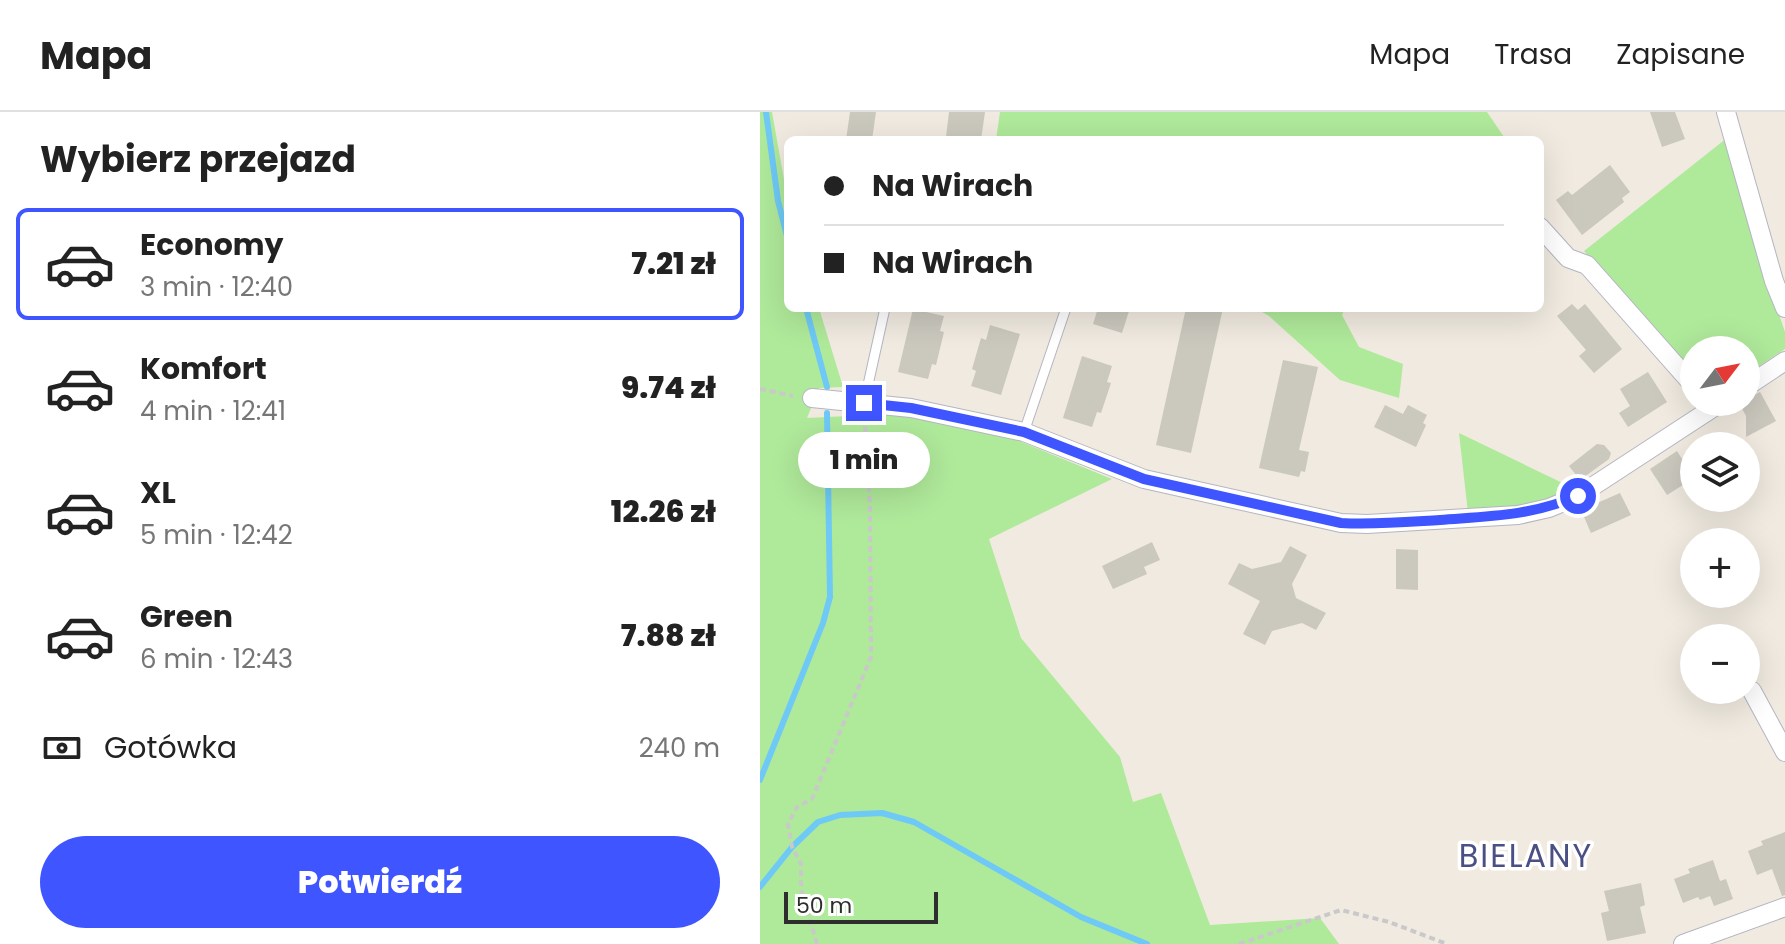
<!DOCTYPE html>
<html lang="pl">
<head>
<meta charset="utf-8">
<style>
	:root { --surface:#fff; --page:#f2f2f2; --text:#222; --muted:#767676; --line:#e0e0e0; --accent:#3e55ff }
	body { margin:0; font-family:Poppins,sans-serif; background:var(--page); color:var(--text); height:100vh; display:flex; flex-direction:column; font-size:30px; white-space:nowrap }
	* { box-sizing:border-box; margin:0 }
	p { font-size:26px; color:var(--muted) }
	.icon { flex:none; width:44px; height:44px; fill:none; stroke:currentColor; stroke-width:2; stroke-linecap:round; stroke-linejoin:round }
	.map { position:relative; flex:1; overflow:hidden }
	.details { display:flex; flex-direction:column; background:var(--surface); width:760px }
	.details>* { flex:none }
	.banner { position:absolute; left:24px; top:24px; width:760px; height:176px; border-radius:12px; box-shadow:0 8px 32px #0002; display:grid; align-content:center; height:176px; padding:0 40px; background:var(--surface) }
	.needle { width:52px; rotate:58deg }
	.fabs { position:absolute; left:920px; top:224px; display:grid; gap:16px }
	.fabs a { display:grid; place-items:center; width:80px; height:80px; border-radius:50%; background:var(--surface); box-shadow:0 8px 32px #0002; font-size:40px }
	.scale { position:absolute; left:24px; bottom:20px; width:154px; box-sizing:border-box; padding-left:8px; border:4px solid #2e2e2e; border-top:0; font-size:22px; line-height:28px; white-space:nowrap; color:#2e2e2e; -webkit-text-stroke:6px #fff; paint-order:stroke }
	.end { position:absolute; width:36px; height:36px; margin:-18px; border:10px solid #3e55ff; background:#fff; box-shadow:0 0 0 4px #fff }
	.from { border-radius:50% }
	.bubble { position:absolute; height:56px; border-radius:28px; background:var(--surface); box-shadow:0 8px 32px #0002; font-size:26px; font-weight:800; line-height:56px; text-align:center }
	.banner b { display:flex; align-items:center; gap:28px; height:76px; font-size:30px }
	.banner b+b { border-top:2px solid var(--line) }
	.banner i { width:20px; height:20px; background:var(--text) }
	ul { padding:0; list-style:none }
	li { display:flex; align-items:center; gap:24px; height:112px; margin:0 16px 12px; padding:0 24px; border:4px solid transparent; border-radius:12px }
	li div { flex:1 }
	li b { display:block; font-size:30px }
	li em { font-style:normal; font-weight:800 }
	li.selected { border-color:var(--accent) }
	li>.icon { width:72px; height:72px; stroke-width:1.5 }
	h2 { padding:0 40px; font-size:36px; line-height:96px }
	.pay { display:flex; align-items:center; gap:20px; height:88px; padding:0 40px; font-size:30px }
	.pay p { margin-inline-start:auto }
	.cta { display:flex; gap:16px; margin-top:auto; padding:16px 40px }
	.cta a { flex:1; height:92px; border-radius:48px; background:var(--accent); color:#fff; font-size:32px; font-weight:800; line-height:92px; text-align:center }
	header { display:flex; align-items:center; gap:48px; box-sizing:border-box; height:112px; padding:0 40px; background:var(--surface); border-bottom:2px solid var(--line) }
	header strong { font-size:38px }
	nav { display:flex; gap:44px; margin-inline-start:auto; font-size:28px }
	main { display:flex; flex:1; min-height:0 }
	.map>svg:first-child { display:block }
	.green { fill:#afe99a }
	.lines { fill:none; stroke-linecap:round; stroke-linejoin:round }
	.stream { stroke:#6ec9f7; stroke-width:6 }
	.building { fill:#cbc8be }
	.service-casing { stroke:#b4b5c2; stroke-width:11 }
	.minor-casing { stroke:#b4b5c2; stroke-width:20 }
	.path { stroke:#c9c9c9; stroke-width:4; stroke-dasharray:6 4; stroke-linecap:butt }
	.service { stroke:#fff; stroke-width:9 }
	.minor { stroke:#fff; stroke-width:18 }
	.route { stroke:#3e55ff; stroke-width:10 }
	.labels { text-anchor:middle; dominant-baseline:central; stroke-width:7; stroke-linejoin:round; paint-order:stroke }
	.quarter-label { font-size:32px; letter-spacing:2px; fill:#4a5083; stroke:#fff }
</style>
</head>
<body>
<header>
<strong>Mapa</strong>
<nav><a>Mapa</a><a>Trasa</a><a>Zapisane</a></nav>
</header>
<main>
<section class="details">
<h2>Wybierz przejazd</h2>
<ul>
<li class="selected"><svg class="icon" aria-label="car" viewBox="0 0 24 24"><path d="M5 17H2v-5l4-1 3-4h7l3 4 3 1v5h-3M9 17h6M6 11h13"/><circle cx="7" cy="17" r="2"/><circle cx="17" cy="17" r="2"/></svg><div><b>Economy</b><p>3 min · 12:40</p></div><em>7.21 zł</em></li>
<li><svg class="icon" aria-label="car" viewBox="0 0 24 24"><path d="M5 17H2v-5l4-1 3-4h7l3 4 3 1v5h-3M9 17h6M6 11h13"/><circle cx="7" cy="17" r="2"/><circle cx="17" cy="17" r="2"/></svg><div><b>Komfort</b><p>4 min · 12:41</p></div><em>9.74 zł</em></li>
<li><svg class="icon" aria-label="car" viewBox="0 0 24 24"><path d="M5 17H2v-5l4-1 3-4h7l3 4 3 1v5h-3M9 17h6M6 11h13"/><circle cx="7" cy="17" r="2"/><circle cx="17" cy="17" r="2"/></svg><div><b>XL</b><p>5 min · 12:42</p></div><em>12.26 zł</em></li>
<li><svg class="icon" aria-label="car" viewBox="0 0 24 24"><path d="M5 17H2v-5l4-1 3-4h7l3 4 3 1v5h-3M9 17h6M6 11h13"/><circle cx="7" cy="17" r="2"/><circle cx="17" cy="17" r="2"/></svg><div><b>Green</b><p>6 min · 12:43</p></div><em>7.88 zł</em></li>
</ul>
<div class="pay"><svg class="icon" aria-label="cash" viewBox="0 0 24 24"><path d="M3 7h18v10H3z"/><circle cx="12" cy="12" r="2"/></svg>Gotówka<p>240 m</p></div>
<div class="cta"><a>Potwierdź</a></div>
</section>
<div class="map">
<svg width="1025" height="832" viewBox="0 0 1025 832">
	<rect width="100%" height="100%" fill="#f0eae0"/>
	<g class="green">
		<polygon points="0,0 12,0 28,90 28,196 59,196 83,275 59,276 47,306 151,301 247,324 352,367 229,427 261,526 360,645 373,690 401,681 450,813 560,806 579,832 0,832"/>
		<polygon points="240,0 727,0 746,28 666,28 656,25 655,28 236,28"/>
		<polygon points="967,26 1006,165 1025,220 1025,237 986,263 986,238 934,238 934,265 824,139"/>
		<polygon points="495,196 585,196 582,203 599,235 643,252 639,286 580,268 509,204"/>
		<polygon points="699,321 815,377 787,390 708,401"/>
	</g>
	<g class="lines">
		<g class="stream">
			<polyline points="6,0 18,89 28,128"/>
			<polyline points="46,196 67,275"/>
			<polyline points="0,668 63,511 70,485 67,301"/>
			<polyline points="0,775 32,735 58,710 80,703 122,701 154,710 321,805 387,832"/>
		</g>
	</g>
	<g class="building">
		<polygon points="90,0 116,0 112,28 86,28"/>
		<polygon points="189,0 225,0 221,28 186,25"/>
		<polygon points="890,0 915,0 925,27 902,35"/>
		<polygon points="850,53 870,80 862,86 864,90 822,123 796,88 808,79 812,83"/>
		<polygon points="812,192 818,198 825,192 862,237 834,261 819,244 826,238 797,204"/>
		<polygon points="338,196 370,196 362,221 333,212"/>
		<polygon points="426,196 463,196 431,341 396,333"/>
		<polygon points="153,197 184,204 180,219 184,220 176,253 172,252 168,267 138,260"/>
		<polygon points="230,213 260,222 241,283 211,274 216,259 212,257 221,226 226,228"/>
		<polygon points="322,244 352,254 347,270 351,271 341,301 337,300 332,315 303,306"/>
		<polygon points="523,248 558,255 539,338 549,340 545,360 541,359 539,365 499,356"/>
		<polygon points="888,260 907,290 868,315 859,301 870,294 860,277"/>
		<polygon points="1000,280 1016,309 986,325 986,304 979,291 986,290 986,287"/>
		<polygon points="625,293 643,302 648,293 667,303 663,311 666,313 656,335 614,315"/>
		<polygon points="837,332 844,333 851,341 849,347 820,368 809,354"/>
		<polygon points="917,339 934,366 907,383 890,357"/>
		<polygon points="860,381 871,403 831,421 821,398"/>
		<polygon points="392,430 400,448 384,455 387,462 353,477 342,454"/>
		<polygon points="530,434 547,443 532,472 536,486 566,501 556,518 542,511 512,519 505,533 483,522 500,489 468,472 479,451 492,457 521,450"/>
		<polygon points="636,437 658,438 658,478 636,477"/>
		<polygon points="1025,720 1025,783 1022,784 1012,757 997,763 988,739 1003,733 1001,729"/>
		<polygon points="953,748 960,769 966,767 973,787 954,794 950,784 940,788 938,785 923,791 914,767 930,761 928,757"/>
		<polygon points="881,771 885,793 880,795 886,821 847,829 841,801 849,799 844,779"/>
	</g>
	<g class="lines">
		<g class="service-casing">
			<g id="service">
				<polyline points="104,291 125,196"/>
				<polyline points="264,320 306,196"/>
			</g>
		</g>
		<g class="minor-casing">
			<g id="minor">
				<polyline points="966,0 1014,169 1025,196"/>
				<polyline points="780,115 808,146 827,153 934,274"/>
				<polyline points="986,275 1025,249"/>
				<polyline points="52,286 151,296 264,320 384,367 581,411 607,412 758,403 789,396 818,384 962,290"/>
				<polyline points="992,579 1025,640"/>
				<polyline points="923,832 1025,795"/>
			</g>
		</g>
		<g class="path">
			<polyline points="0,277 33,284"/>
			<polyline points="57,832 41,778 41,752 32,735 28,712 37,695 52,687 111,545 110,395 105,310"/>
			<polyline points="479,832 581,798 629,810 687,832"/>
		</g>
		<use href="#service" class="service"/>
		<use href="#minor" class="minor"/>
	</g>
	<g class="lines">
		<path class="route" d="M 104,291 L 151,296 L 264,320 L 384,367 L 581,411 C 614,413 647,410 680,408 C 731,404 770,404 818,384"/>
	</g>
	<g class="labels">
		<g class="quarter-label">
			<text x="766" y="743">BIELANY</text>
		</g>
	</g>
</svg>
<div class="fabs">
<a><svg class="needle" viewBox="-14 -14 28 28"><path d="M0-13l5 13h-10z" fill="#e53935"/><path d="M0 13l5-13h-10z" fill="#767676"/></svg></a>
<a><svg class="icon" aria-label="layers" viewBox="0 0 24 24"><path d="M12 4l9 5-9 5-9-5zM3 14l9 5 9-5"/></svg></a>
<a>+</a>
<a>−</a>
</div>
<div class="scale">50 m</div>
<i class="end from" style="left:818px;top:384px"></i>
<i class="end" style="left:104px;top:291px"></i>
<div class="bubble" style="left:38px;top:320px;width:132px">1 min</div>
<div class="banner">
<b><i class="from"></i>Na Wirach</b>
<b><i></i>Na Wirach</b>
</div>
</div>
</main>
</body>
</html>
